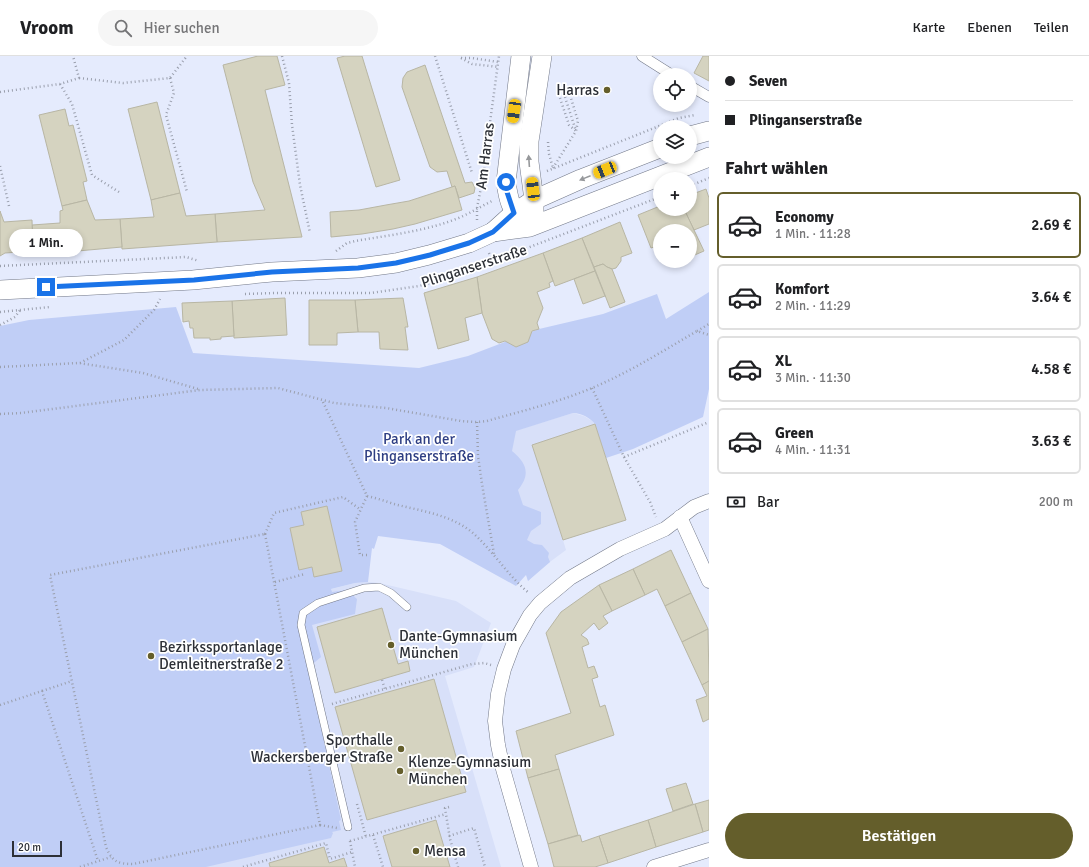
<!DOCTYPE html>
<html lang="de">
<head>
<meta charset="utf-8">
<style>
	:root { --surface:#fff; --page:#f6f6f6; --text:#202124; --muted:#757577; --line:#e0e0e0; --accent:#645e2b }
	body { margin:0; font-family:Signika,sans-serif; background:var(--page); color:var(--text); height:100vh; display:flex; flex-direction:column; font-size:15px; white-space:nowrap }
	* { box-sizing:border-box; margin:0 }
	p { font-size:13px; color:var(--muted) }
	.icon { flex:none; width:22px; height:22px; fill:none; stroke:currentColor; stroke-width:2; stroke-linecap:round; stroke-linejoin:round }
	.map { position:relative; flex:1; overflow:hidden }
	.panel { display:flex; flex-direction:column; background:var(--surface); width:380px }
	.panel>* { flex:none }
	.banner { display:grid; align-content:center; height:88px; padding:0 16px; background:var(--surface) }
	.buttons { position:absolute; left:653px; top:12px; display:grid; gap:8px }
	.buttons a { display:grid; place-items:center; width:44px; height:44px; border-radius:50%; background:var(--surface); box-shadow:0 2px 6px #0003; font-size:20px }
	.scale { position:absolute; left:12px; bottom:10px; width:50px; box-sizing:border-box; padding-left:4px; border:2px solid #2d3037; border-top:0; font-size:11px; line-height:14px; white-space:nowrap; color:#2d3037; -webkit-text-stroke:3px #fff; paint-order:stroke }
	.end { position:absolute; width:18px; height:18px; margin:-9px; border:5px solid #1a73e8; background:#fff; box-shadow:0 0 0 2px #fff }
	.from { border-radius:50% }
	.bubble { position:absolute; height:28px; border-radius:14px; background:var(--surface); box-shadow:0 2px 6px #0003; font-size:13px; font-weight:600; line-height:28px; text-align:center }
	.car { position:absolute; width:12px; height:24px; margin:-12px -6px; border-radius:5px; box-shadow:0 0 3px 1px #0007; background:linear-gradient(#f5c518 24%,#345 0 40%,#f5c518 0 76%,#345 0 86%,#f5c518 0) }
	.banner b { display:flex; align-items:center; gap:14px; height:38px; font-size:15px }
	.banner b+b { border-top:1px solid var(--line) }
	.banner i { width:10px; height:10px; background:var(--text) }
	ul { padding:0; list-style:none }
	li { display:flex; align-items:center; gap:12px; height:66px; margin:0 8px 6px; padding:0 8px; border:2px solid var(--line); border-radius:6px }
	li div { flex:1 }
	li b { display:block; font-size:15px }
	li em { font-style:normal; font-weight:600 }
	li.current { border-color:var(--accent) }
	li>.icon { width:36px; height:36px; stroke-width:1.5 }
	h2 { padding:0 16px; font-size:18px; line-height:48px }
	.pay { display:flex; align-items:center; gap:10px; height:44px; padding:0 16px; font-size:15px }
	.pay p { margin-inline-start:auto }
	.action { display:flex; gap:8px; margin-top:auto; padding:8px 16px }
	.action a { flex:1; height:46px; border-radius:24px; background:var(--accent); color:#fff; font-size:16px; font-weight:600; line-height:46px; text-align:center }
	header { display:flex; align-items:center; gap:24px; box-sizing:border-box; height:56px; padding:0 20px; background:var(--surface); border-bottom:1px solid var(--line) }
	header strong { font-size:19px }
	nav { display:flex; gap:22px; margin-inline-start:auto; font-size:14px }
	.search { width:280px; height:36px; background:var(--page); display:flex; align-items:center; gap:10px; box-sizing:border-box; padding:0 14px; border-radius:22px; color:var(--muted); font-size:15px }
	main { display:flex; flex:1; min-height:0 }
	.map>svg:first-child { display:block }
	.built { fill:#d8e0f9 }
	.green { fill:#c0cef6 }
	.building { fill:#d5d3c0; stroke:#b8b6a4 }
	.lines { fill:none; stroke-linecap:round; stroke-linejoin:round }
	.service-casing { stroke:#727888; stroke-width:8 }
	.pedestrian-casing { stroke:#727888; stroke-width:11 }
	.minor-casing { stroke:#727888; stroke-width:15 }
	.secondary-casing { stroke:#727888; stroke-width:20 }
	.path { stroke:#9a9fad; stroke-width:2.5; stroke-dasharray:1 3; stroke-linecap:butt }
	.service { stroke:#fff; stroke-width:7 }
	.pedestrian { stroke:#fff; stroke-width:10 }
	.minor { stroke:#fff; stroke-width:14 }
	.secondary { stroke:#fff; stroke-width:19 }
	.oneway { fill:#96989b }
	.route { stroke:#1a73e8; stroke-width:5 }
	.poi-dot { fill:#645e2b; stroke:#fff; stroke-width:1.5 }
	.labels { text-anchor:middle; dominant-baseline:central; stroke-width:3.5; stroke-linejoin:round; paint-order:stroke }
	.poi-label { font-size:15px; fill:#2d3037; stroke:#fff; text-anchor:start }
	.street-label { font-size:15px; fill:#2d3037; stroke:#fff }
	.park-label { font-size:15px; fill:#2e3e83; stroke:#fff }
</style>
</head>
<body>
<header>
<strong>Vroom</strong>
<div class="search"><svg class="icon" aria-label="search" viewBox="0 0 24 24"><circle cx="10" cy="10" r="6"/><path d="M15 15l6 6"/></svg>Hier suchen</div>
<nav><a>Karte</a><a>Ebenen</a><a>Teilen</a></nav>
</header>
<main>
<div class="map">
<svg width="709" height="811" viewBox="0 0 709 811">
	<rect width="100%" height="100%" fill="#e5ebfd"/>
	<g class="built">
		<polygon points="573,357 584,360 592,365 595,368 626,464 563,484 566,494 539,514 528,525 498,380"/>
		<polygon points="368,526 379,527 456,545 491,567 474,611 445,620 501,811 173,811 289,544 355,527"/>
	</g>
	<path class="green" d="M 709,236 L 709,333 L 703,361 L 633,393 L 606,402 L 595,368 C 590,362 582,357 573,357 L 516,375 L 512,395 C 528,408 530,419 518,434 L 523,449 L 541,456 L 541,468 L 531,475 L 527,484 L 534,488 L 542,489 L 549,497 L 548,501 L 550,506 L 528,525 L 526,519 L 516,530 L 440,488 L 378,480 L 374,493 L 372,492 L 368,526 L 355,527 L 331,533 L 332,536 L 347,534 L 357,543 L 355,558 L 312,569 L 321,601 L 308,612 L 341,764 L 339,765 L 341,774 L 332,776 L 333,777 L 331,782 L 206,811 L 0,811 L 0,270 L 29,264 L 176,251 L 193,297 L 419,312 L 468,300 L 539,273 L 603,258 L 657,238 L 666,263 Z"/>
	<g class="building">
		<polygon points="258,0 277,0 285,29 265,34 302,181 217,186 215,158 265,154 253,126 223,9"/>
		<polygon points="345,0 362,0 400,124 376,131 337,2"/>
		<polygon points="703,0 709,0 709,25 694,17"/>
		<polygon points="425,9 465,127 472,126 475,132 474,137 459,142 455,130 452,131 447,115 437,116 430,111 402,31 403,22 407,16"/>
		<polygon points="157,46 180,137 151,144 128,53"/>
		<polygon points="65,53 69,70 73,69 87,125 83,126 87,144 62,150 39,59"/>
		<polygon points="455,130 462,154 415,168 393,173 362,178 331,181 330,156 359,154 386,149 409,145"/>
		<polygon points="706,133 709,142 709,168 694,174 684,153 690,153 690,139"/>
		<polygon points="180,137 186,160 215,158 217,186 122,193 120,163 154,161 151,144"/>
		<polygon points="87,144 95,164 120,163 122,191 33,199 32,169 60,167 60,155 63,154 62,150"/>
		<polygon points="660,150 660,153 684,153 704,195 690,201 690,175 660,175 660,189 651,192 638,159"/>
		<polygon points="0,155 4,166 32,164 33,195 5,197 0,200"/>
		<polygon points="620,166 632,197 621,201 621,205 616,212 612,213 607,211 603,208 594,211 582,182"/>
		<polygon points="582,182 595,215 555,230 543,197"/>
		<polygon points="543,197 553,225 549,227 550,231 537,236 543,252 537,267 539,273 532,275 528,286 516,291 505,285 499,287 492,283 482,257 477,221"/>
		<polygon points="603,208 607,211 612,213 625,246 610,252 594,211"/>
		<polygon points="595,215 605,240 583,248 574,223"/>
		<polygon points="477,221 482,257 465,262 469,284 438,293 424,237"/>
		<polygon points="285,242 287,279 234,282 232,245"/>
		<polygon points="403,242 408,271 405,271 408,294 380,293 379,276 358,276 355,244"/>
		<polygon points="309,244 355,244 358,276 337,277 337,289 309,289"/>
		<polygon points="232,245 234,280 221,281 221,283 210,284 210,282 194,282 193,272 190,272 189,265 183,266 182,247"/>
		<polygon points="595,368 626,464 563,484 532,389"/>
		<polygon points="327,450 342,515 314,521 312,511 299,514 290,472 304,469 301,456"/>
		<polygon points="671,494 691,537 665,550 657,533 645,539 633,513"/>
		<polygon points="633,513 645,539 612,555 599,529"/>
		<polygon points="599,529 612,555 603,560 608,567 599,574 594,567 581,579 587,583 589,588 582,591 588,612 594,610 598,621 592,623 600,651 605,649 614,679 555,699 559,713 528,722 516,675 571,657 546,577 561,556"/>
		<polygon points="691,537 708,573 682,586 665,550"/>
		<polygon points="382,552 398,608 408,605 410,615 335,637 317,571"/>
		<polygon points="708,573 709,625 702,629 682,586"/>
		<polygon points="434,623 466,736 367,764 335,651"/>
		<polygon points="709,625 709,663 703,666 696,644 707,640 702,629"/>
		<polygon points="559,713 578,779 548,788 528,722"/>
		<polygon points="686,727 693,748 673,755 666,733"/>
		<polygon points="709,744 709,774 703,776 695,748"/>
		<polygon points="695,748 703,776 656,791 648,764"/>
		<polygon points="436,764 450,811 392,811 383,780"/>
		<polygon points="648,764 656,791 608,807 599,780"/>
		<polygon points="580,779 582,786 599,780 608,807 595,811 554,811 548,788"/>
		<polygon points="324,791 329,807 344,802 347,811 270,811 269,807"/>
	</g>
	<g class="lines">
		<g class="service-casing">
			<polyline id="service" points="348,771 301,569 303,557 318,547 364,532 379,531 391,537 407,551"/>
		</g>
		<g class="pedestrian-casing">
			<g id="pedestrian">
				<polyline points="642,0 672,19"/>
				<polyline points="690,30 709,41"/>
			</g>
		</g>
		<g class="minor-casing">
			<g id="minor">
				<polyline points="680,461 709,525"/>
				<polyline points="531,811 503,713 498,689 495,665 498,638 504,613 513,589 530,559 540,547 570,522 620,493 665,473 694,451 709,445"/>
				<polyline points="654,811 709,794"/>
			</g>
		</g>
		<g class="secondary-casing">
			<g id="secondary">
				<path d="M 521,0 L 506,126 C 508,141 511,156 523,165"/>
				<polyline points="690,80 709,75"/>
				<polyline points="534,156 534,144 529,106 529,85 542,0"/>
				<polyline points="493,176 514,157 534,144 581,123 660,92"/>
				<polyline points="0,234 193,224 272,216 358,212 396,207 429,199 469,187 493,176 530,171 709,101"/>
			</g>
		</g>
		<g class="path">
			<polyline points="282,0 289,27 292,69 300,129 310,177"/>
			<polyline points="435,0 472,117"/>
			<polyline points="461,2 472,8 499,11"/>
			<polyline points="461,2 472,2 498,6"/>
			<polyline points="79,22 123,27 170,22 187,0"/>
			<polyline points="170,22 174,37 166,59 187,136"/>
			<polyline points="60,28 72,48 92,119 119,136"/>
			<polyline points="0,36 60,28 79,22 73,0"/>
			<polyline points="565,41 576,75"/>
			<polyline points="560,42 569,69 576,75"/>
			<polyline points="548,86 549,98 553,112"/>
			<polyline points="0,110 9,150"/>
			<polyline points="553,112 576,75 578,65 570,39"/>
			<polyline points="547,115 679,62 695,59"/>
			<polyline points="690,130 709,122"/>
			<polyline points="690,136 691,139"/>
			<polyline points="477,164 477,152 484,116 488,81 499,0"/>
			<path d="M 336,195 L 347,187 L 355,185 C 390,179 428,175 461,161 C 472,156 482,150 492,145"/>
			<polyline points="489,197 493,206"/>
			<polyline points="0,210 186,201 199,205"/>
			<polyline points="245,238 276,237 371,237 419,230 446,223 470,214 660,141"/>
			<polyline points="0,256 50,251"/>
			<polyline points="0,269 15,261 21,253"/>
			<polyline points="697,275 709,268"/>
			<polyline points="80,307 124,284 154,254 160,243"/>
			<polyline points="0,311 79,307 143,317 198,333"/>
			<polyline points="592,332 624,401 650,446 656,461"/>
			<path d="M 323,346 L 367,440 C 376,442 385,445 394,448 C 421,455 453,459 474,478 C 494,496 508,520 529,537"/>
			<path d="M 0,358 L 21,357 L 200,334 L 278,332 L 334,347 L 386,352 L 461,365 L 477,366 L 487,365 C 522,355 559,346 592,332 C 628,317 663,295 697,275 L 709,279"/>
			<polyline points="477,366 478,400 482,428 494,498"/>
			<polyline points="624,401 709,366"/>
			<polyline points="367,440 355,466 360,499 369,499"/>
			<path d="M 265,478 L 320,769 L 133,808 C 117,808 112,805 106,791 L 50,519 Z"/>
			<polyline points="265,478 274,457 343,441 361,454"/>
			<polyline points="275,526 305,518"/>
			<polyline points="382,624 385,633"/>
			<polyline points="42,635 72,625"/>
			<polyline points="332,648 472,608 484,607 491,609"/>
			<polyline points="0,649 42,635 98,805"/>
			<polyline points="357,748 366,781"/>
			<polyline points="449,751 445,752 450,783 458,811"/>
			<polyline points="320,769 337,772"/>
			<polyline points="373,779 383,811"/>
			<polyline points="449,780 474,772 485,811"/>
			<polyline points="350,785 446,758"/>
			<polyline points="350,785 355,811"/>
			<polyline points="80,811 111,801"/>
			<polyline points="243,811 326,787 330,803 352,796"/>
		</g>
		<use href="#service" class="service"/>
		<use href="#pedestrian" class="pedestrian"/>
		<use href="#minor" class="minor"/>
		<use href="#secondary" class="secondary"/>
	</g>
	<defs><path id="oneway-solid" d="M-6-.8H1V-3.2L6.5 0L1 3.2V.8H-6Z"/></defs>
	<g class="oneway">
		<use href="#oneway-solid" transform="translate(529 105) rotate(-94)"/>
		<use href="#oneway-solid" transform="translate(585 122) rotate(158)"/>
	</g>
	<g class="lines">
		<polyline class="route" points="46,231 194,224 272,216 358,212 396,207 430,199 469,187 493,176 514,157 507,136 506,126"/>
	</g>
	<g class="poi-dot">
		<circle cx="607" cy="34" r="4"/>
		<circle cx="391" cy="589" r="4"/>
		<circle cx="151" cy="600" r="4"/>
		<circle cx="401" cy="693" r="4"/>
		<circle cx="400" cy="715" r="4"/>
		<circle cx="416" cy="795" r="4"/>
	</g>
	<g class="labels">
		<g class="poi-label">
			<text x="599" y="34" text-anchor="end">Harras</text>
			<text x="399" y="580">Dante-Gymnasium<tspan x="399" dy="17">München</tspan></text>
			<text x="159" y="591">Bezirkssportanlage<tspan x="159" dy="17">Demleitnerstraße 2</tspan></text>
			<text x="393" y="684" text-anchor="end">Sporthalle<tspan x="393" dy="17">Wackersberger Straße</tspan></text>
			<text x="408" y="706">Klenze-Gymnasium<tspan x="408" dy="17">München</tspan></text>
			<text x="424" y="795">Mensa</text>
		</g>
		<g class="street-label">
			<text transform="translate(485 100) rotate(-83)">Am Harras</text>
			<text transform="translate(474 210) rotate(-18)">Plinganserstraße</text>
		</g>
		<g class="park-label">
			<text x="419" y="383">Park an der<tspan x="419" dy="17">Plinganserstraße</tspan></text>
		</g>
	</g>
</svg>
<div class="buttons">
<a><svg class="icon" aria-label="locate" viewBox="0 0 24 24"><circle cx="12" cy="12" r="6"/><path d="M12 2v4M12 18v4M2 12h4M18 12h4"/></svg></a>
<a><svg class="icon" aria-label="layers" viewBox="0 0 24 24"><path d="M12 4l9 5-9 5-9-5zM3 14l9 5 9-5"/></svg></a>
<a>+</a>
<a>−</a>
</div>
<div class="scale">20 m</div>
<i class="end from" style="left:506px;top:126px"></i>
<i class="end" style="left:46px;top:231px"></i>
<div class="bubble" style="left:9px;top:173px;width:74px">1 Min.</div>
<i class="car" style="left:514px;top:55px;rotate:188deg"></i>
<i class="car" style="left:605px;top:114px;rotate:248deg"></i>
<i class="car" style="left:533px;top:133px;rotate:353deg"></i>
</div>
<section class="panel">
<div class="banner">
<b><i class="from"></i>Seven</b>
<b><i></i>Plinganserstraße</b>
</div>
<h2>Fahrt wählen</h2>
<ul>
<li class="current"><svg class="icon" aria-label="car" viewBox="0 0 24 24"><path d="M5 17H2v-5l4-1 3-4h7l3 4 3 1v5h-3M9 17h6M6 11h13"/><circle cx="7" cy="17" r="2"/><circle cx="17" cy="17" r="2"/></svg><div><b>Economy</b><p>1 Min. · 11:28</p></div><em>2.69 €</em></li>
<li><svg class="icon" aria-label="car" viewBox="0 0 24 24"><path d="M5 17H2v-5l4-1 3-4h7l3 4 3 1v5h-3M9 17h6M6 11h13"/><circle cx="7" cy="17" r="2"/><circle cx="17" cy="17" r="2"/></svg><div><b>Komfort</b><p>2 Min. · 11:29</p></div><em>3.64 €</em></li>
<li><svg class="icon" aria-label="car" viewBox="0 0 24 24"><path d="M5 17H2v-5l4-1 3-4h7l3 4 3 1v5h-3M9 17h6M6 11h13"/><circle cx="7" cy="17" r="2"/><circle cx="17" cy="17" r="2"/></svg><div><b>XL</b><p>3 Min. · 11:30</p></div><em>4.58 €</em></li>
<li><svg class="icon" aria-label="car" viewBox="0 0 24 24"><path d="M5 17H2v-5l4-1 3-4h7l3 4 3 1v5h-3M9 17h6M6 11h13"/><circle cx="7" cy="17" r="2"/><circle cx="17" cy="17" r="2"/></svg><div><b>Green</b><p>4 Min. · 11:31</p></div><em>3.63 €</em></li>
</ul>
<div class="pay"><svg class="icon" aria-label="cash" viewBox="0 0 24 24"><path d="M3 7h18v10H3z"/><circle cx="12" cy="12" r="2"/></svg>Bar<p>200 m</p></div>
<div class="action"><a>Bestätigen</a></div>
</section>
</main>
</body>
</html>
